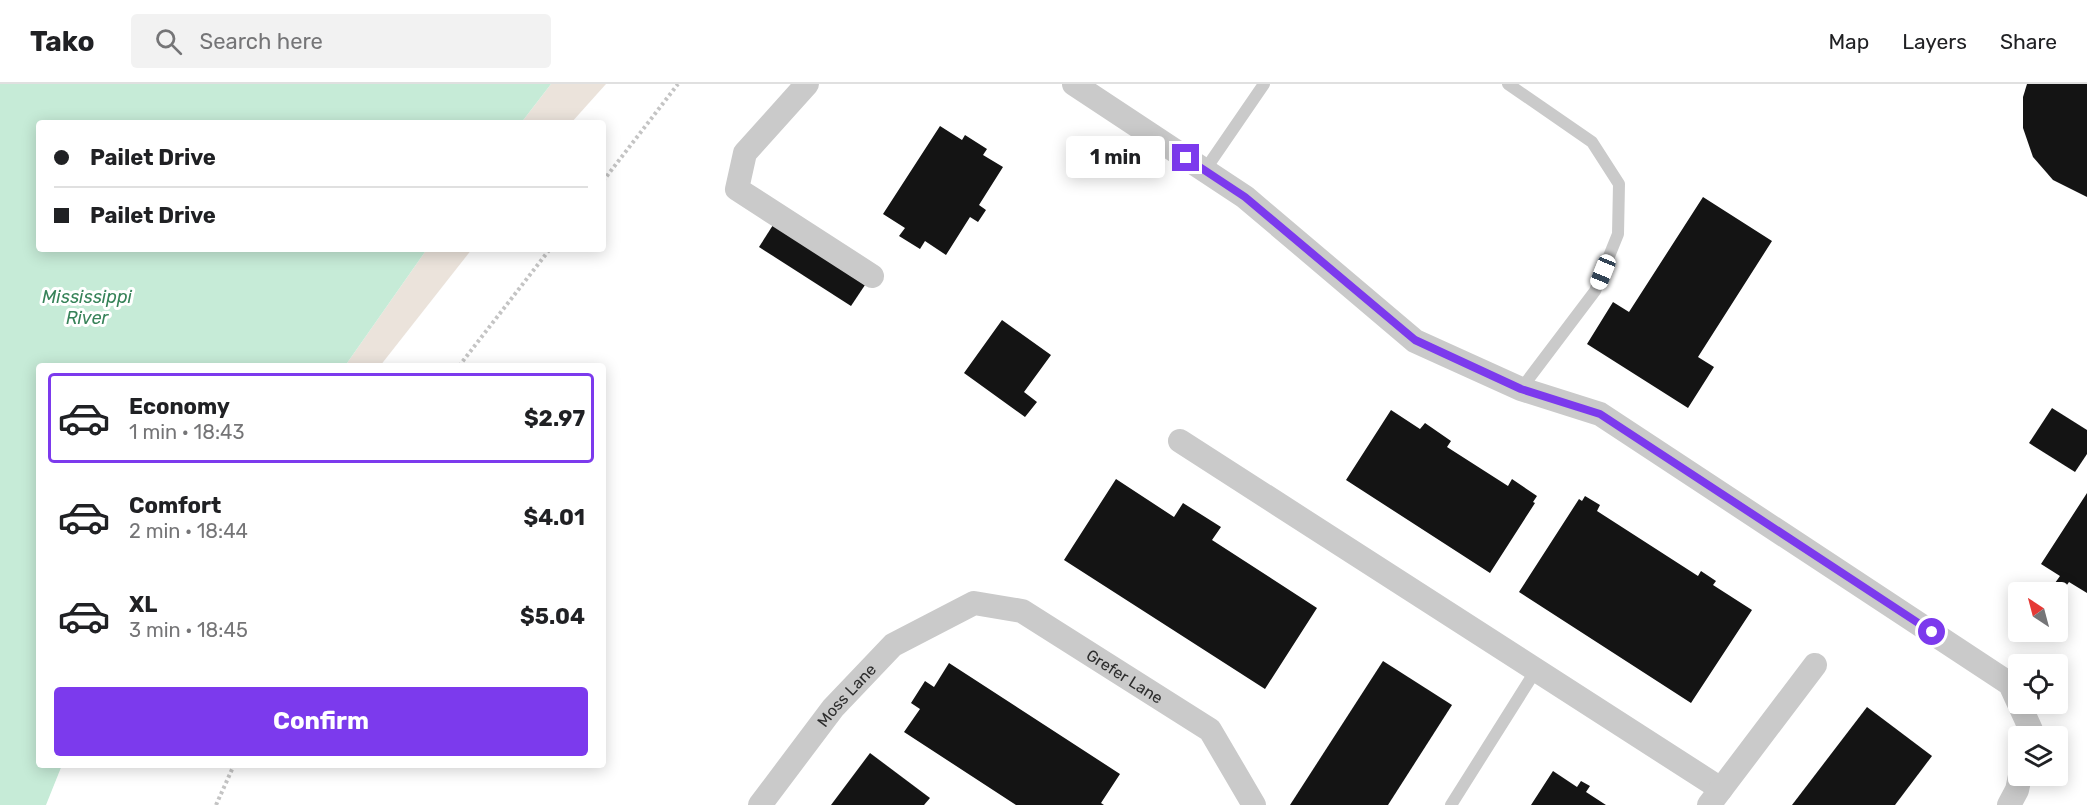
<!DOCTYPE html>
<html lang="en">
<head>
<meta charset="utf-8">
<style>
	:root { --surface:#fff; --page:#f2f2f2; --text:#202124; --muted:#757577; --line:#e0e0e0; --accent:#7c3aed }
	body { margin:0; font-family:Rubik,sans-serif; background:var(--page); color:var(--text); height:100vh; display:flex; flex-direction:column; font-size:22px; white-space:nowrap }
	* { box-sizing:border-box; margin:0 }
	p { font-size:20px; color:var(--muted) }
	.icon { flex:none; width:33px; height:33px; fill:none; stroke:currentColor; stroke-width:2; stroke-linecap:round; stroke-linejoin:round }
	.map { position:relative; flex:1; overflow:hidden }
	.details { position:absolute; left:36px; top:279px; width:570px; height:405px; display:flex; flex-direction:column; background:var(--surface); border-radius:6px; box-shadow:0 3px 15px #0003 }
	.details>* { flex:none }
	.banner { position:absolute; left:36px; top:36px; width:570px; height:132px; border-radius:6px; box-shadow:0 3px 15px #0003; display:grid; align-content:center; height:132px; padding:0 18px; background:var(--surface) }
	.needle { width:39px; rotate:324deg }
	.buttons { position:absolute; left:2008px; top:498px; display:grid; gap:12px }
	.buttons a { display:grid; place-items:center; width:60px; height:60px; border-radius:6px; background:var(--surface); box-shadow:0 3px 15px #0003; font-size:30px }
	.end { position:absolute; width:27px; height:27px; margin:-14px; border:8px solid #7c3aed; background:#fff; box-shadow:0 0 0 3px #fff }
	.from { border-radius:50% }
	.bubble { position:absolute; height:42px; border-radius:6px; background:var(--surface); box-shadow:0 3px 15px #0003; font-size:20px; font-weight:700; line-height:42px; text-align:center }
	.car { position:absolute; width:18px; height:36px; margin:-18px -9px; border-radius:8px; box-shadow:0 0 4px 2px #0007; background:linear-gradient(#fff 24%,#345 0 40%,#fff 0 76%,#345 0 86%,#fff 0) }
	.banner b { display:flex; align-items:center; gap:21px; height:57px; font-size:22px }
	.banner b+b { border-top:2px solid var(--line) }
	.banner i { width:15px; height:15px; background:var(--text) }
	ul { padding:10px 0 0; list-style:none }
	li { display:flex; align-items:center; gap:18px; height:90px; margin:0 12px 9px; padding:0 6px; border:3px solid transparent; border-radius:6px }
	li div { flex:1 }
	li b { display:block; font-size:22px }
	li em { font-style:normal; font-weight:700 }
	li.active { border-color:var(--accent) }
	li>.icon { width:54px; height:54px; stroke-width:1.5 }
	.cta { display:flex; gap:12px; margin-top:auto; padding:12px 18px }
	.cta a { flex:1; height:69px; border-radius:6px; background:var(--accent); color:#fff; font-size:24px; font-weight:700; line-height:69px; text-align:center }
	header { display:flex; align-items:center; gap:36px; box-sizing:border-box; height:84px; padding:0 30px; background:var(--surface); border-bottom:2px solid var(--line) }
	header strong { font-size:28px }
	nav { display:flex; gap:33px; margin-inline-start:auto; font-size:21px }
	.search { width:420px; height:54px; background:var(--page); display:flex; align-items:center; gap:15px; box-sizing:border-box; padding:0 21px; border-radius:6px; color:var(--muted); font-size:22px }
	.map>svg:first-child { display:block }
	.green { fill:#ebe3db }
	.water { fill:#c6ebd7 }
	.pier { fill:#fff }
	.building { fill:#141414 }
	.lines { fill:none; stroke-linecap:round; stroke-linejoin:round }
	.path { stroke:#c4c4c4; stroke-width:4; stroke-dasharray:3 3; stroke-linecap:butt }
	.service { stroke:#cacaca; stroke-width:12 }
	.minor { stroke:#cacaca; stroke-width:24 }
	.route { stroke:#7c3aed; stroke-width:8 }
	.labels { text-anchor:middle; dominant-baseline:central; stroke-width:6; stroke-linejoin:round; paint-order:stroke }
	.street-label { font-size:16px; fill:#2d2d2d; stroke:#fff }
	.water-label { font-size:18px; font-style:italic; fill:#378359; stroke:#fff }
</style>
</head>
<body>
<header>
<strong>Tako</strong>
<div class="search"><svg class="icon" aria-label="search" viewBox="0 0 24 24"><circle cx="10" cy="10" r="6"/><path d="M15 15l6 6"/></svg>Search here</div>
<nav><a>Map</a><a>Layers</a><a>Share</a></nav>
</header>
<div class="map">
<svg width="2087" height="721" viewBox="0 0 2087 721">
	<rect width="100%" height="100%" fill="#fff"/>
	<g class="green">
		<polygon points="551,0 606,0 571,39 521,39"/>
		<polygon points="427,165 472,165 380,282 345,282"/>
	</g>
	<polygon class="water" points="0,0 551,0 521,39 39,39 39,165 427,165 345,282 39,282 39,681 86,681 66,721 0,721"/>
	<polygon class="pier" points="62,681 89,681 69,721 46,721"/>
	<g class="building">
		<polygon points="2027,0 2087,0 2087,113 2053,96 2033,73 2023,44 2023,13"/>
		<polygon points="940,42 962,56 965,51 987,65 983,71 1003,83 979,121 986,126 978,138 970,133 946,171 925,157 920,165 899,152 905,144 883,130"/>
		<polygon points="1703,113 1772,157 1698,273 1714,283 1688,324 1587,260 1613,218 1629,228"/>
		<polygon points="773,141 865,201 851,222 759,163"/>
		<polygon points="1002,236 1051,271 1024,308 1037,318 1025,333 964,289"/>
		<polygon points="2052,324 2087,346 2087,370 2075,388 2029,359"/>
		<polygon points="1391,326 1420,345 1425,339 1451,357 1447,363 1508,402 1512,395 1537,412 1533,418 1535,419 1490,489 1346,396"/>
		<polygon points="1116,395 1174,433 1183,419 1221,443 1212,456 1317,524 1265,605 1064,476"/>
		<polygon points="2087,409 2087,509 2069,498 2064,505 2055,499 2060,492 2041,480"/>
		<polygon points="1585,412 1600,421 1597,427 1698,492 1701,487 1716,497 1713,501 1752,526 1691,619 1519,508 1579,415 1582,417"/>
		<polygon points="1383,577 1452,621 1388,721 1290,721"/>
		<polygon points="949,579 1120,690 1101,719 1104,721 1016,721 904,648 920,625 911,619 925,597 934,603"/>
		<polygon points="1867,623 1932,672 1895,721 1792,721"/>
		<polygon points="870,669 930,714 924,721 831,721"/>
		<polygon points="1553,687 1577,703 1581,697 1590,702 1586,708 1606,721 1531,721"/>
	</g>
	<g class="lines">
		<g class="path">
			<polyline points="603,97 678,0"/>
			<polyline points="459,282 550,165"/>
			<polyline points="216,721 234,681"/>
		</g>
		<g class="service">
			<polyline points="1508,0 1592,58 1619,100 1618,150 1595,207 1521,305"/>
			<polyline points="1205,86 1264,0"/>
			<polyline points="1451,721 1536,586"/>
		</g>
		<g class="minor">
			<polyline points="807,0 745,69 737,105 872,192"/>
			<polyline points="1074,0 1245,113 1415,257 1521,305 1600,330 2010,600 2031,646 2029,652"/>
			<polyline points="1180,357 1721,705"/>
			<path id="s1" d="M 760,721 L 833,624 L 893,561 L 974,519 L 1022,527 L 1210,646 L 1254,721"/>
			<polyline points="1709,721 1815,581"/>
			<polyline points="2009,721 2017,706 2020,692"/>
		</g>
	</g>
	<g class="lines">
		<polyline class="route" points="1186,74 1245,113 1415,256 1521,305 1600,330 1932,548"/>
	</g>
	<g class="labels">
		<g class="street-label">
			<text stroke="none"><textPath href="#s1" startOffset="470">Grefer Lane</textPath></text>
			<text stroke="none"><textPath href="#s1" startOffset="140">Moss Lane</textPath></text>
		</g>
		<g class="water-label">
			<text x="87" y="213">Mississippi<tspan x="87" dy="21">River</tspan></text>
		</g>
	</g>
</svg>
<div class="buttons">
<a><svg class="needle" viewBox="-14 -14 28 28"><path d="M0-13l5 13h-10z" fill="#e53935"/><path d="M0 13l5-13h-10z" fill="#757577"/></svg></a>
<a><svg class="icon" aria-label="locate" viewBox="0 0 24 24"><circle cx="12" cy="12" r="6"/><path d="M12 2v4M12 18v4M2 12h4M18 12h4"/></svg></a>
<a><svg class="icon" aria-label="layers" viewBox="0 0 24 24"><path d="M12 4l9 5-9 5-9-5zM3 14l9 5 9-5"/></svg></a>
</div>
<i class="end from" style="left:1932px;top:548px"></i>
<i class="end" style="left:1186px;top:74px"></i>
<div class="bubble" style="left:1066px;top:52px;width:99px">1 min</div>
<i class="car" style="left:1603px;top:188px;rotate:202deg"></i>
<div class="banner">
<b><i class="from"></i>Pailet Drive</b>
<b><i></i>Pailet Drive</b>
</div>
<section class="details">
<ul>
<li class="active"><svg class="icon" aria-label="car" viewBox="0 0 24 24"><path d="M5 17H2v-5l4-1 3-4h7l3 4 3 1v5h-3M9 17h6M6 11h13"/><circle cx="7" cy="17" r="2"/><circle cx="17" cy="17" r="2"/></svg><div><b>Economy</b><p>1 min · 18:43</p></div><em>$2.97</em></li>
<li><svg class="icon" aria-label="car" viewBox="0 0 24 24"><path d="M5 17H2v-5l4-1 3-4h7l3 4 3 1v5h-3M9 17h6M6 11h13"/><circle cx="7" cy="17" r="2"/><circle cx="17" cy="17" r="2"/></svg><div><b>Comfort</b><p>2 min · 18:44</p></div><em>$4.01</em></li>
<li><svg class="icon" aria-label="car" viewBox="0 0 24 24"><path d="M5 17H2v-5l4-1 3-4h7l3 4 3 1v5h-3M9 17h6M6 11h13"/><circle cx="7" cy="17" r="2"/><circle cx="17" cy="17" r="2"/></svg><div><b>XL</b><p>3 min · 18:45</p></div><em>$5.04</em></li>
</ul>
<div class="cta"><a>Confirm</a></div>
</section>
</div>
</body>
</html>
